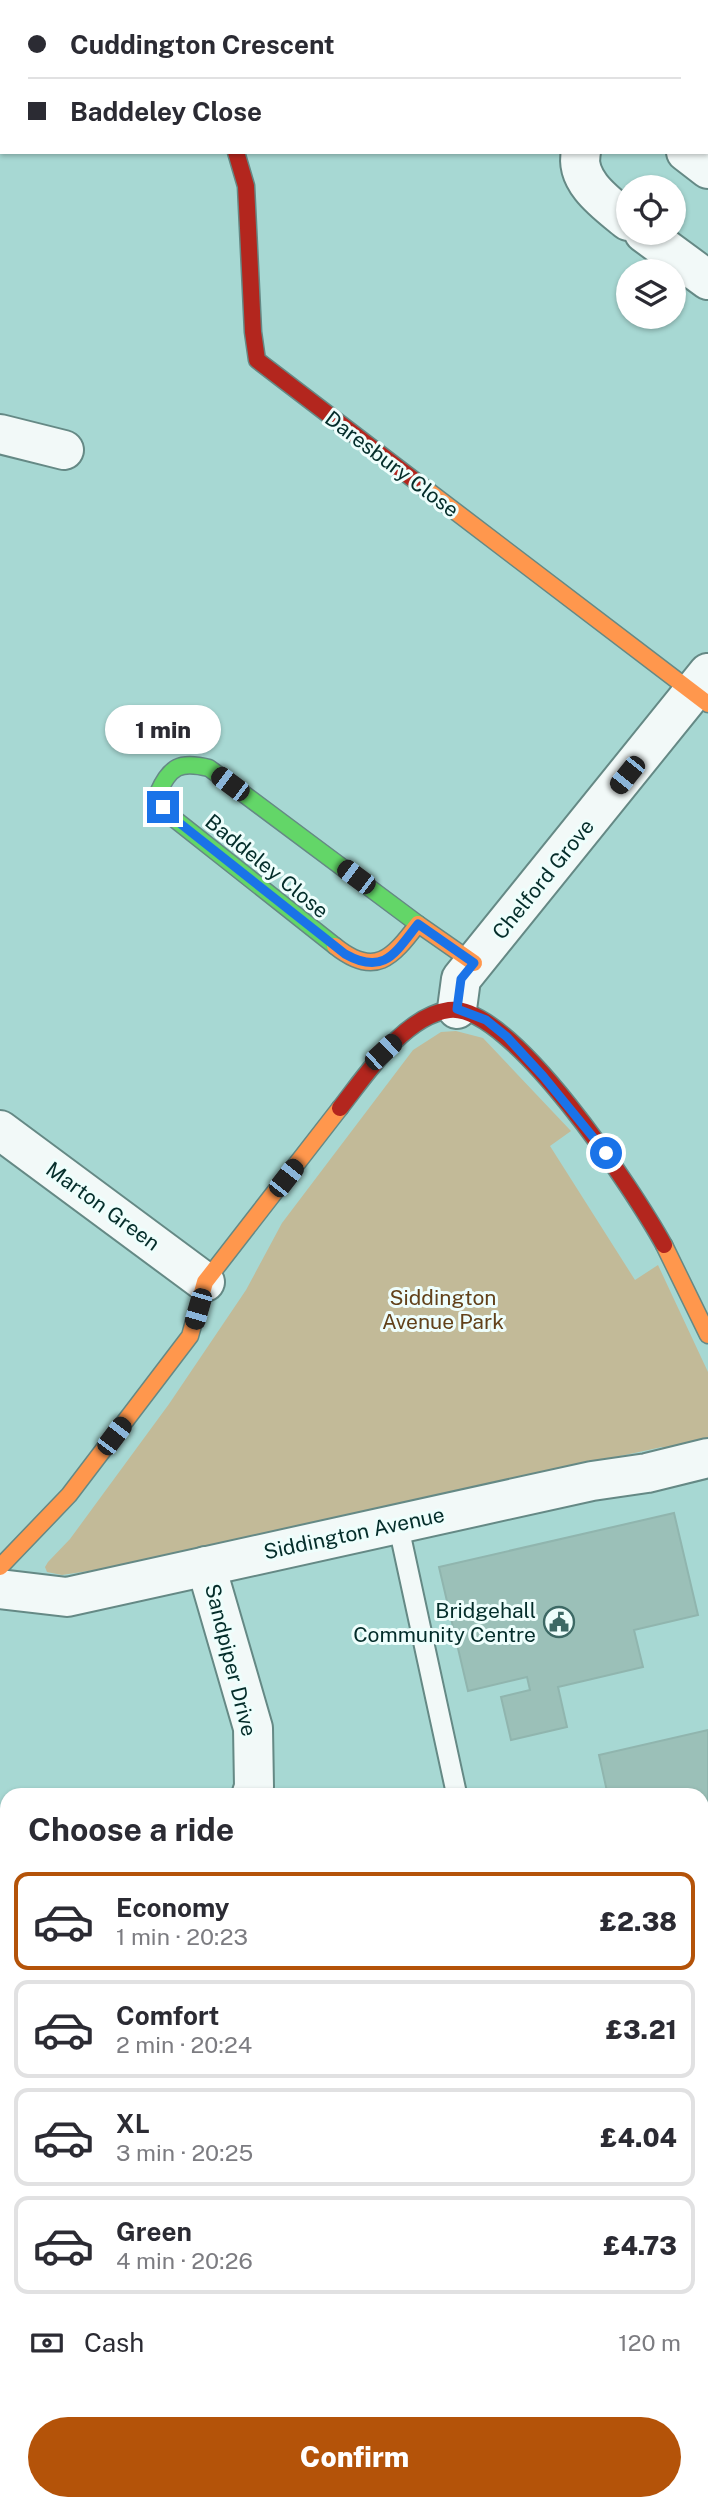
<!DOCTYPE html>
<html lang="en">
<head>
<meta charset="utf-8">
<style>
	:root { --surface:#fff; --page:#f2f2f3; --text:#2b2b33; --muted:#7c7c81; --line:#e1e1e2; --accent:#b45309 }
	body { margin:0; font-family:"Public Sans",sans-serif; background:var(--page); color:var(--text); height:100vh; display:flex; flex-direction:column; font-size:26px; white-space:nowrap }
	* { box-sizing:border-box; margin:0 }
	p { font-size:23px; color:var(--muted) }
	.icon { flex:none; width:38px; height:38px; fill:none; stroke:currentColor; stroke-width:2; stroke-linecap:round; stroke-linejoin:round }
	.map { position:relative; flex:1; overflow:hidden }
	.panel { position:absolute; left:0px; top:1788px; width:709px; height:723px; display:flex; flex-direction:column; background:var(--surface); border-radius:21px 21px 0 0; box-shadow:0 2px 5px #0004 }
	.panel>* { flex:none }
	.top-card { position:absolute; left:0px; top:0px; width:709px; height:154px; box-shadow:0 2px 5px #0004; display:grid; align-content:center; height:154px; padding:0 28px; background:var(--surface) }
	.buttons { position:absolute; left:616px; top:175px; display:grid; gap:14px }
	.buttons a { display:grid; place-items:center; width:70px; height:70px; border-radius:50%; background:var(--surface); box-shadow:0 2px 5px #0004; font-size:35px }
	.end { position:absolute; width:32px; height:32px; margin:-16px; border:9px solid #1a73e8; background:#fff; box-shadow:0 0 0 4px #fff }
	.from { border-radius:50% }
	.bubble { position:absolute; height:49px; border-radius:24px; background:var(--surface); box-shadow:0 2px 5px #0004; font-size:23px; font-weight:800; line-height:49px; text-align:center }
	.car { position:absolute; width:21px; height:42px; margin:-21px -10px; border-radius:9px; box-shadow:0 0 5px 2px #0007; background:linear-gradient(#222 24%,#8ab4d8 0 40%,#222 0 76%,#8ab4d8 0 86%,#222 0) }
	.top-card b { display:flex; align-items:center; gap:24px; height:66px; font-size:26px }
	.top-card b+b { border-top:2px solid var(--line) }
	.top-card i { width:18px; height:18px; background:var(--text) }
	ul { padding:0; list-style:none }
	li { display:flex; align-items:center; gap:21px; height:98px; margin:0 14px 10px; padding:0 14px; border:4px solid var(--line); border-radius:14px }
	li div { flex:1 }
	li b { display:block; font-size:26px }
	li em { font-style:normal; font-weight:800 }
	li.current { border-color:var(--accent) }
	li>.icon { width:63px; height:63px; stroke-width:1.5 }
	h2 { padding:0 28px; font-size:32px; line-height:84px }
	.pay { display:flex; align-items:center; gap:18px; height:77px; padding:0 28px; font-size:26px }
	.pay p { margin-inline-start:auto }
	.cta { display:flex; gap:14px; margin-top:auto; padding:14px 28px }
	.cta a { flex:1; height:80px; border-radius:42px; background:var(--accent); color:#fff; font-size:28px; font-weight:800; line-height:80px; text-align:center }
	.map>svg:first-child { display:block }
	.green { fill:#c2ba98 }
	.building { fill:#9bc0b8; stroke:#90b5ae; stroke-width:2 }
	.lines { fill:none; stroke-linecap:round; stroke-linejoin:round }
	.lane-casing { stroke:#658985; stroke-width:23 }
	.street-casing { stroke:#658985; stroke-width:42 }
	.fast-casing { stroke:#658985; stroke-width:19 }
	.slow-casing { stroke:#658985; stroke-width:19 }
	.jam-casing { stroke:#658985; stroke-width:19 }
	.path { stroke:#bcccca; stroke-width:4.5; stroke-dasharray:3.5 3.5; stroke-linecap:butt }
	.lane { stroke:#f2f9f8; stroke-width:19 }
	.street { stroke:#f2f9f8; stroke-width:38 }
	.fast { stroke:#63d668; stroke-width:16 }
	.slow { stroke:#ff974d; stroke-width:16 }
	.jam { stroke:#b3261e; stroke-width:16 }
	.route { stroke:#1a73e8; stroke-width:9 }
	.labels { text-anchor:middle; dominant-baseline:central; stroke-width:6; stroke-linejoin:round; paint-order:stroke }
	.street-label { font-size:21px; fill:#042d2a; stroke:#eefefc }
	.park-label { font-size:21px; fill:#62411a; stroke:#eefefc }
	.poi-label { font-size:21px; fill:#042d2a; stroke:#eefefc; text-anchor:end }
</style>
</head>
<body>
<div class="map">
<svg width="708" height="2511" viewBox="0 0 708 2511">
	<rect width="100%" height="100%" fill="#a7d8d3"/>
	<g class="green">
		<polygon points="456,1031 483,1038 571,1131 550,1146 635,1280 658,1265 708,1372 708,1446 671,1455 662,1447 95,1570 62,1575 47,1572 45,1567 48,1562 70,1539 169,1404 246,1290 282,1223 413,1050 441,1032"/>
		<polygon points="708,2133 708,2511 610,2511 607,2504 702,2504 702,2134"/>
	</g>
	<g class="building">
		<polygon points="674,1513 698,1615 634,1630 643,1667 558,1687 567,1727 511,1740 501,1697 530,1690 527,1677 468,1691 439,1567"/>
		<polygon points="708,1730 708,2095 702,2096 702,1796 608,1796 599,1755"/>
	</g>
	<g class="lines">
		<g class="lane-casing">
			<polyline id="lane" points="398,1524 457,1796"/>
		</g>
		<g class="street-casing">
			<g id="street">
				<polyline points="0,95 2,94"/>
				<path d="M 581,152 C 574,182 609,205 628,221"/>
				<polyline points="686,152 708,169"/>
				<polyline points="644,233 708,280"/>
				<polyline points="0,434 64,450"/>
				<polyline points="457,1009 461,979 708,673"/>
				<polyline points="0,1130 205,1282"/>
				<polyline points="206,1566 253,1728 254,1787 251,1796"/>
				<polyline points="0,1589 67,1597 592,1481 647,1473 708,1458"/>
				<polyline points="0,1949 7,1947"/>
				<polyline points="0,2253 7,2266"/>
				<polyline points="0,2501 7,2490"/>
				<polyline points="466,2511 480,2504"/>
			</g>
		</g>
		<g class="fast-casing">
			<path id="fast" d="M 335,946 L 172,817 L 163,807 L 158,793 C 170,766 180,761 209,768 L 418,924"/>
		</g>
		<g class="slow-casing">
			<g id="slow">
				<polyline points="418,483 708,704"/>
				<path d="M 335,946 C 375,978 392,958 418,924 L 474,963"/>
				<polyline points="664,1245 708,1335"/>
				<polyline points="0,1567 69,1495 190,1336 205,1282 340,1108"/>
			</g>
		</g>
		<g class="jam-casing">
			<g id="jam">
				<polyline points="236,152 246,186 253,332 257,360 418,483"/>
				<path d="M 340,1108 C 366,1075 404,1016 449,1010 C 511,1002 636,1194 664,1245"/>
			</g>
		</g>
		<polyline class="path" points="541,2504 545,2511"/>
		<use href="#lane" class="lane"/>
		<use href="#street" class="street"/>
		<use href="#fast" class="fast"/>
		<use href="#slow" class="slow"/>
		<use href="#jam" class="jam"/>
	</g>
	<g class="lines">
		<path class="route" d="M 163,807 L 172,817 L 345,954 C 384,976 395,953 418,924 L 474,963 L 461,979 L 457,1009 L 486,1020 L 507,1037 L 543,1076 L 606,1153"/>
	</g>
	<defs>
		<g id="civic-ring" transform="scale(1.575)"><circle r="9.5" fill="#eefefc" stroke="#3d6965" stroke-width="1.5"/><path d="M-.6-6.5H3V-4.5H.6V-3L4-1V1h2V6H-6V1h2V-1L-.6-3ZM-1.2 2.5V6h2.4V2.5Z" fill="#3d6965"/></g>
	</defs>
	<g fill-rule="evenodd">
		<use href="#civic-ring" x="559" y="1622"/>
	</g>
	<g class="labels">
		<g class="street-label">
			<text transform="translate(392 464) rotate(37)">Daresbury Close</text>
			<text transform="translate(267 866) rotate(39)">Baddeley Close</text>
			<text transform="translate(543 879) rotate(-51)">Chelford Grove</text>
			<text transform="translate(103 1206) rotate(36)">Marton Green</text>
			<text transform="translate(354 1533) rotate(-12)">Siddington Avenue</text>
			<text transform="translate(231 1660) rotate(76)">Sandpiper Drive</text>
		</g>
		<g class="park-label">
			<text x="443" y="1297">Siddington<tspan x="443" dy="24">Avenue Park</tspan></text>
		</g>
		<g class="poi-label">
			<text x="536" y="1610">Bridgehall<tspan x="536" dy="24">Community Centre</tspan></text>
		</g>
	</g>
</svg>
<div class="buttons">
<a><svg class="icon" aria-label="locate" viewBox="0 0 24 24"><circle cx="12" cy="12" r="6"/><path d="M12 2v4M12 18v4M2 12h4M18 12h4"/></svg></a>
<a><svg class="icon" aria-label="layers" viewBox="0 0 24 24"><path d="M12 4l9 5-9 5-9-5zM3 14l9 5 9-5"/></svg></a>
</div>
<i class="end from" style="left:606px;top:1153px"></i>
<i class="end" style="left:163px;top:807px"></i>
<div class="bubble" style="left:105px;top:705px;width:116px">1 min</div>
<i class="car" style="left:627px;top:775px;rotate:219deg"></i>
<i class="car" style="left:230px;top:784px;rotate:307deg"></i>
<i class="car" style="left:356px;top:877px;rotate:307deg"></i>
<i class="car" style="left:383px;top:1052px;rotate:47deg"></i>
<i class="car" style="left:286px;top:1178px;rotate:38deg"></i>
<i class="car" style="left:198px;top:1309px;rotate:196deg"></i>
<i class="car" style="left:114px;top:1436px;rotate:37deg"></i>
<div class="top-card">
<b><i class="from"></i>Cuddington Crescent</b>
<b><i></i>Baddeley Close</b>
</div>
<section class="panel">
<h2>Choose a ride</h2>
<ul>
<li class="current"><svg class="icon" aria-label="car" viewBox="0 0 24 24"><path d="M5 17H2v-5l4-1 3-4h7l3 4 3 1v5h-3M9 17h6M6 11h13"/><circle cx="7" cy="17" r="2"/><circle cx="17" cy="17" r="2"/></svg><div><b>Economy</b><p>1 min · 20:23</p></div><em>£2.38</em></li>
<li><svg class="icon" aria-label="car" viewBox="0 0 24 24"><path d="M5 17H2v-5l4-1 3-4h7l3 4 3 1v5h-3M9 17h6M6 11h13"/><circle cx="7" cy="17" r="2"/><circle cx="17" cy="17" r="2"/></svg><div><b>Comfort</b><p>2 min · 20:24</p></div><em>£3.21</em></li>
<li><svg class="icon" aria-label="car" viewBox="0 0 24 24"><path d="M5 17H2v-5l4-1 3-4h7l3 4 3 1v5h-3M9 17h6M6 11h13"/><circle cx="7" cy="17" r="2"/><circle cx="17" cy="17" r="2"/></svg><div><b>XL</b><p>3 min · 20:25</p></div><em>£4.04</em></li>
<li><svg class="icon" aria-label="car" viewBox="0 0 24 24"><path d="M5 17H2v-5l4-1 3-4h7l3 4 3 1v5h-3M9 17h6M6 11h13"/><circle cx="7" cy="17" r="2"/><circle cx="17" cy="17" r="2"/></svg><div><b>Green</b><p>4 min · 20:26</p></div><em>£4.73</em></li>
</ul>
<div class="pay"><svg class="icon" aria-label="cash" viewBox="0 0 24 24"><path d="M3 7h18v10H3z"/><circle cx="12" cy="12" r="2"/></svg>Cash<p>120 m</p></div>
<div class="cta"><a>Confirm</a></div>
</section>
</div>
</body>
</html>
